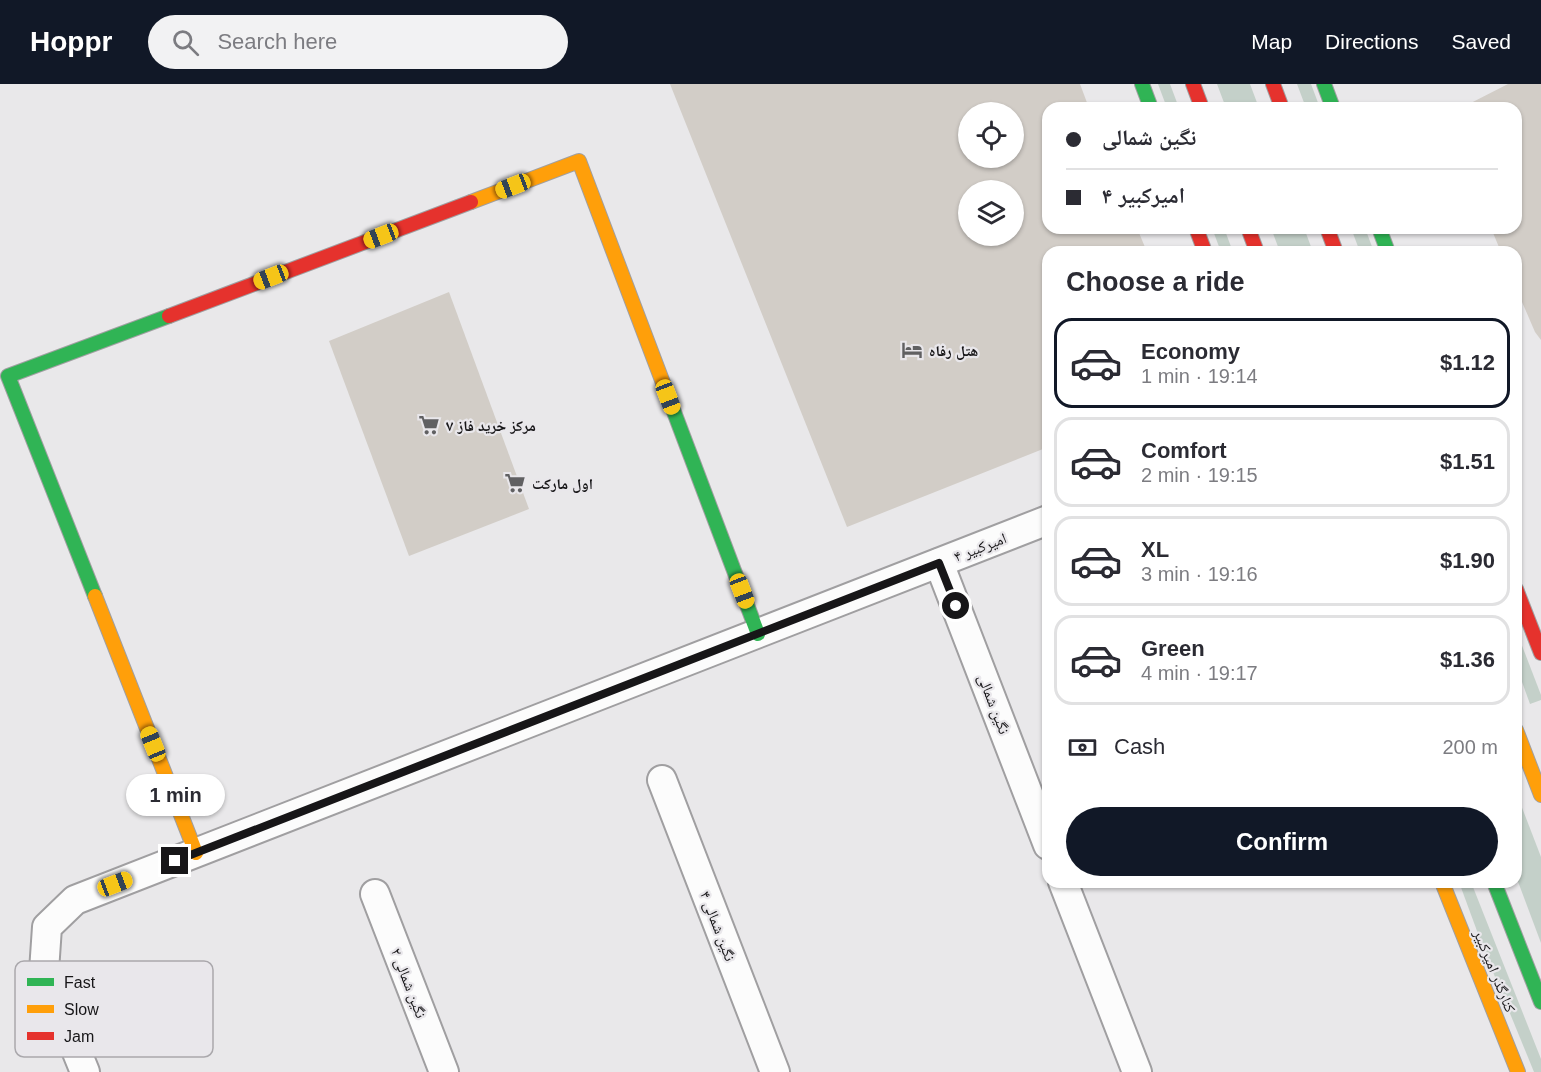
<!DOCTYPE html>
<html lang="en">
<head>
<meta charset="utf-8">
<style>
	:root { --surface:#fff; --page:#f2f2f3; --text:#2b2b33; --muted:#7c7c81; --line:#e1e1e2; --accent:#111827 }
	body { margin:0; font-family:Arial,"Noto Naskh Arabic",sans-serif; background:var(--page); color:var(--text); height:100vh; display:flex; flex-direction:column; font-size:22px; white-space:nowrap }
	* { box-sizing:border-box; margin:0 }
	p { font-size:20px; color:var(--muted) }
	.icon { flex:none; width:33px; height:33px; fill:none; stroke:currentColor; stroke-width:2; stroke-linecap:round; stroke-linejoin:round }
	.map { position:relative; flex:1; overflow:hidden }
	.sheet { position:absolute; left:1042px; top:162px; width:480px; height:642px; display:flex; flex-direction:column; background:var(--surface); border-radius:18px; box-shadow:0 2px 4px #0004 }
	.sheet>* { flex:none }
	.guide { position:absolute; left:1042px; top:18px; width:480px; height:132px; border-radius:18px; box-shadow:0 2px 4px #0004; display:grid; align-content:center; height:132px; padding:0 24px; background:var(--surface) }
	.fabs { position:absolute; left:958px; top:18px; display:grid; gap:12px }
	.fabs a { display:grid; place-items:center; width:66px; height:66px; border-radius:50%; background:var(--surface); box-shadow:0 2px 4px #0004; font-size:30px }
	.end { position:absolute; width:27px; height:27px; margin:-14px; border:8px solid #171618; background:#fff; box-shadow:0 0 0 3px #fff }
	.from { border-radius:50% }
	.bubble { position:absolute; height:42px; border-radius:21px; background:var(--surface); box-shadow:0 2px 4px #0004; font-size:20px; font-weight:800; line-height:42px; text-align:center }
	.car { position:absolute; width:18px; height:36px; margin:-18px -9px; border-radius:8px; box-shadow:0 0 4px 2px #0007; background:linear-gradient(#f5c518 24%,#345 0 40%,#f5c518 0 76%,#345 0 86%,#f5c518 0) }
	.guide b { display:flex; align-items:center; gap:21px; height:57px; font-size:22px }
	.guide b+b { border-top:2px solid var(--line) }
	.guide i { width:15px; height:15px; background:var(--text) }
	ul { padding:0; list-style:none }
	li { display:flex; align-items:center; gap:18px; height:90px; margin:0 12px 9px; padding:0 12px; border:3px solid var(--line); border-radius:18px }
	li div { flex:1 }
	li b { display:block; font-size:22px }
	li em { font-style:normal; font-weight:800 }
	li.on { border-color:var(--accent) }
	li>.icon { width:54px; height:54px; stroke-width:1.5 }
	h2 { padding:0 24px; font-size:27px; line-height:72px }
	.pay { display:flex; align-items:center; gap:15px; height:66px; padding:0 24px; font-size:22px }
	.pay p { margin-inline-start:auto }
	.action { display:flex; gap:12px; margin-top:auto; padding:12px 24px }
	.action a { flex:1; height:69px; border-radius:36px; background:var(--accent); color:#fff; font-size:24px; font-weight:800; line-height:69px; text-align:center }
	header { display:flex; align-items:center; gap:36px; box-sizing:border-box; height:84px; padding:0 30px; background:var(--accent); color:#fff }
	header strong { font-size:28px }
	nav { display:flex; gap:33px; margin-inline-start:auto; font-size:21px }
	.search { width:420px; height:54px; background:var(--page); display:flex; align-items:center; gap:15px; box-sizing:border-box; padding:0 21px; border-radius:33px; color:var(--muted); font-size:22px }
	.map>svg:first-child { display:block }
	.green { fill:#c4d0c9 }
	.building { fill:#d2cdc7; fill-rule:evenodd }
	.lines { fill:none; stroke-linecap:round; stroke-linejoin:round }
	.street-casing { stroke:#a09fa1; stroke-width:32 }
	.fast-casing { stroke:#a09fa1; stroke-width:16 }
	.slow-casing { stroke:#a09fa1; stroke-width:16 }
	.jam-casing { stroke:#a09fa1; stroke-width:16 }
	.street { stroke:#fcfcfc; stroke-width:28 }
	.fast { stroke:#30b455; stroke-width:14 }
	.slow { stroke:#ff9f0a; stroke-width:14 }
	.jam { stroke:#e5322d; stroke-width:14 }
	.route { stroke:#171618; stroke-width:8 }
	.labels { text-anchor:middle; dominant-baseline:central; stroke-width:4.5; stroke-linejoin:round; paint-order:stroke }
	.poi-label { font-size:15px; font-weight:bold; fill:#171618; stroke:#e9e7eb; text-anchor:start }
	.street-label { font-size:15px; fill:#171618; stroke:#e9e7eb }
	.key { fill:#e9e7eb; stroke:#aaa8ac; stroke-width:1.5 }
	.key-label { font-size:16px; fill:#171618 }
</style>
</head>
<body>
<header>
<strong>Hoppr</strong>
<div class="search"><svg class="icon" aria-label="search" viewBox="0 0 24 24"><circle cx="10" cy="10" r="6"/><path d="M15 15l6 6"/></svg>Search here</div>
<nav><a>Map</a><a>Directions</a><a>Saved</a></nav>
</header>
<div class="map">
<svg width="1541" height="988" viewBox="0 0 1541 988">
	<rect width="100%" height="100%" fill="#e9e8ea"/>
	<g class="green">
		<polygon points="1158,0 1170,0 1179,24 1167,24"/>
		<polygon points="1217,0 1250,0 1259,24 1226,24"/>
		<polygon points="1297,0 1311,0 1320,24 1306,24"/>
		<polygon points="1212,144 1224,144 1233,168 1221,168"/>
		<polygon points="1271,144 1304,144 1313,168 1280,168"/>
		<polygon points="1351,144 1365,144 1374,168 1360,168"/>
		<polygon points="1516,546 1541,611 1541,616 1530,620 1517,584"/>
		<polygon points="1516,708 1541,773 1541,859 1517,795"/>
		<polygon points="1459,798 1471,798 1541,975 1541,988 1534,988 1484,866"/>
	</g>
	<g class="building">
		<path d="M 670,0 L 1080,0 L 1089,24 L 1048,24 L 1048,144 L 1137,144 L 1147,168 L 1048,168 L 1048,363 L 847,443 ZM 969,28 L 1014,28 L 1014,74 L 969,74 ZM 969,106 L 1014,106 L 1014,152 L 969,152 Z"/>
		<polygon points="1508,0 1541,0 1541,256 1535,248 1516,204 1516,168 1501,168 1491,144 1516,144 1516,24 1461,24"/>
		<polygon points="449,208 529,425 409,472 329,257"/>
	</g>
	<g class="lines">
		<g class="street-casing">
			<g id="street">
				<polyline points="939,479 1048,761"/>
				<polyline points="662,696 775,988"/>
				<polyline points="1063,798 1137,988"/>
				<polyline points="375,810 444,988"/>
				<polyline points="85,988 44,887 47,843 75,816 1048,436"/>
			</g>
		</g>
		<g class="fast-casing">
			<g id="fast">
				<polyline points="1142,0 1151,24"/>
				<polyline points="1324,0 1333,24"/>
				<polyline points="1379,144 1388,168"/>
				<polyline points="671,320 758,550"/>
				<polyline points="95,512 8,292 169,232"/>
				<polyline points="1494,798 1541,918"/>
			</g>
		</g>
		<g class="slow-casing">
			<g id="slow">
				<polyline points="471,118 579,77 671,320"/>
				<polyline points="95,512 196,769"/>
				<polyline points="1516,646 1541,711"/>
				<polyline points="1442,798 1518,988"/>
			</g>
		</g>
		<g class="jam-casing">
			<g id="jam">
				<polyline points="1193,0 1202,24"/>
				<polyline points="1273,0 1282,24"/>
				<polyline points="1196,144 1205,168"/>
				<polyline points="1248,144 1257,168"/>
				<polyline points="1327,144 1336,168"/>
				<polyline points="169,232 471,118"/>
				<polyline points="1516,505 1541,569"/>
			</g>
		</g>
		<use href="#street" class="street"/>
		<use href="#fast" class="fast"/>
		<use href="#slow" class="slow"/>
		<use href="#jam" class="jam"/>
	</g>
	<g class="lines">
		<polyline class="route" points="175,777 939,479 956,522"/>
	</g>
	<defs>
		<g id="hotel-bare" transform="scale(1.62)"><path d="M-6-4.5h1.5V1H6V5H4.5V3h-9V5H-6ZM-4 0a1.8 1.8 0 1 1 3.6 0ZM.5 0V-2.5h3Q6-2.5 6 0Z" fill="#606062" stroke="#e9e7eb" stroke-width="2.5" paint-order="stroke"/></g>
		<g id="supermarket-bare" transform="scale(1.62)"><path d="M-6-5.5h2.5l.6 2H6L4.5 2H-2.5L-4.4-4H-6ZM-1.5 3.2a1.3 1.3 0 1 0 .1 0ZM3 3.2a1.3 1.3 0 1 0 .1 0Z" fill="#606062" stroke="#e9e7eb" stroke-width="2.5" paint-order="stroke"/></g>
	</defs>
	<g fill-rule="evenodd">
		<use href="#hotel-bare" x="912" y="266"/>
		<use href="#supermarket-bare" x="429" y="341"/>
		<use href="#supermarket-bare" x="515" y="399"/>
	</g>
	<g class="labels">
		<g class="poi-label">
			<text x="929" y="266">هتل رفاه</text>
			<text x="446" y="341">مرکز خرید فاز ۷</text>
			<text x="532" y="399">اول مارکت</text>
		</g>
		<g class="street-label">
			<text transform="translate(980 463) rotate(-21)">امیرکبیر ۴</text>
			<text transform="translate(994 620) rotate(69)">نگین شمالی</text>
			<text transform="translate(718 842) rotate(69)">نگین شمالی ۴</text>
			<text transform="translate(1495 887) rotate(68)">کنارگذر امیرکبیر</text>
			<text transform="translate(409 899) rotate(69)">نگین شمالی ۲</text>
		</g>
	</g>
	<rect x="15" y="877" width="198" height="96" rx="9" class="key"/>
	<rect x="27" y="894" width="27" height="8" fill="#30b455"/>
	<rect x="27" y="921" width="27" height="8" fill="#ff9f0a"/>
	<rect x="27" y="948" width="27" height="8" fill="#e5322d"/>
	<g class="key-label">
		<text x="64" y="904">Fast</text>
		<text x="64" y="931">Slow</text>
		<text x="64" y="958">Jam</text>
	</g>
</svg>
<div class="fabs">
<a><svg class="icon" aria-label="locate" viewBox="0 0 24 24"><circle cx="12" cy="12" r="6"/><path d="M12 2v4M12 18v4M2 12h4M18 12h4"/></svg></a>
<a><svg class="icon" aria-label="layers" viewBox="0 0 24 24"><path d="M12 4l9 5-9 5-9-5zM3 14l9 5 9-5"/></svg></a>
</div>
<i class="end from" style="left:956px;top:522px"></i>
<i class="end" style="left:175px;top:777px"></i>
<div class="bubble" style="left:126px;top:690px;width:99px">1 min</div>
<i class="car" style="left:513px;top:102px;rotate:249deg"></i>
<i class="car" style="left:381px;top:152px;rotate:249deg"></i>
<i class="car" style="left:271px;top:193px;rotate:249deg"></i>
<i class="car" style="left:668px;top:313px;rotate:159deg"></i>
<i class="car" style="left:742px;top:507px;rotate:159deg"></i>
<i class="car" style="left:153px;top:660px;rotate:338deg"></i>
<i class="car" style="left:115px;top:800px;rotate:69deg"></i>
<div class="guide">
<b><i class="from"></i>نگین شمالی</b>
<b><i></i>امیرکبیر ۴</b>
</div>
<section class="sheet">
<h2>Choose a ride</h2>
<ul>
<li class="on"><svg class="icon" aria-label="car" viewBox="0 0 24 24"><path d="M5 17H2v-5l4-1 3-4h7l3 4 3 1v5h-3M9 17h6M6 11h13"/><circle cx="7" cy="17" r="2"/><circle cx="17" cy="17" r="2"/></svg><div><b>Economy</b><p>1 min · 19:14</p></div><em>$1.12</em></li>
<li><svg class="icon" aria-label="car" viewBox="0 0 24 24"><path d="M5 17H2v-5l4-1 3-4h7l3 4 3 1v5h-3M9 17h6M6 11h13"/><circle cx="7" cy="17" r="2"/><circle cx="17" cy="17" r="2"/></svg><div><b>Comfort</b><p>2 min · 19:15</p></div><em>$1.51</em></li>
<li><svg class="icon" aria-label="car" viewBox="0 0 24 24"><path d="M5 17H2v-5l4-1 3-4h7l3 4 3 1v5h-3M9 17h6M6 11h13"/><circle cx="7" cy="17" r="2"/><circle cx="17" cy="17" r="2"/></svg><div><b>XL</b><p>3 min · 19:16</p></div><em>$1.90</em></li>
<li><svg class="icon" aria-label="car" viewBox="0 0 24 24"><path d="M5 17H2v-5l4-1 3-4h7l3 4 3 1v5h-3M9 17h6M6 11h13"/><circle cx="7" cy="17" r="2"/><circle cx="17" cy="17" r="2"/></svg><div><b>Green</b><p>4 min · 19:17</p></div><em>$1.36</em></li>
</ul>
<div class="pay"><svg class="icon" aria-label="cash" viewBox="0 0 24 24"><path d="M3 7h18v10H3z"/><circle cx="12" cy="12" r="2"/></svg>Cash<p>200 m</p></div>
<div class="action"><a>Confirm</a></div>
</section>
</div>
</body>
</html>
